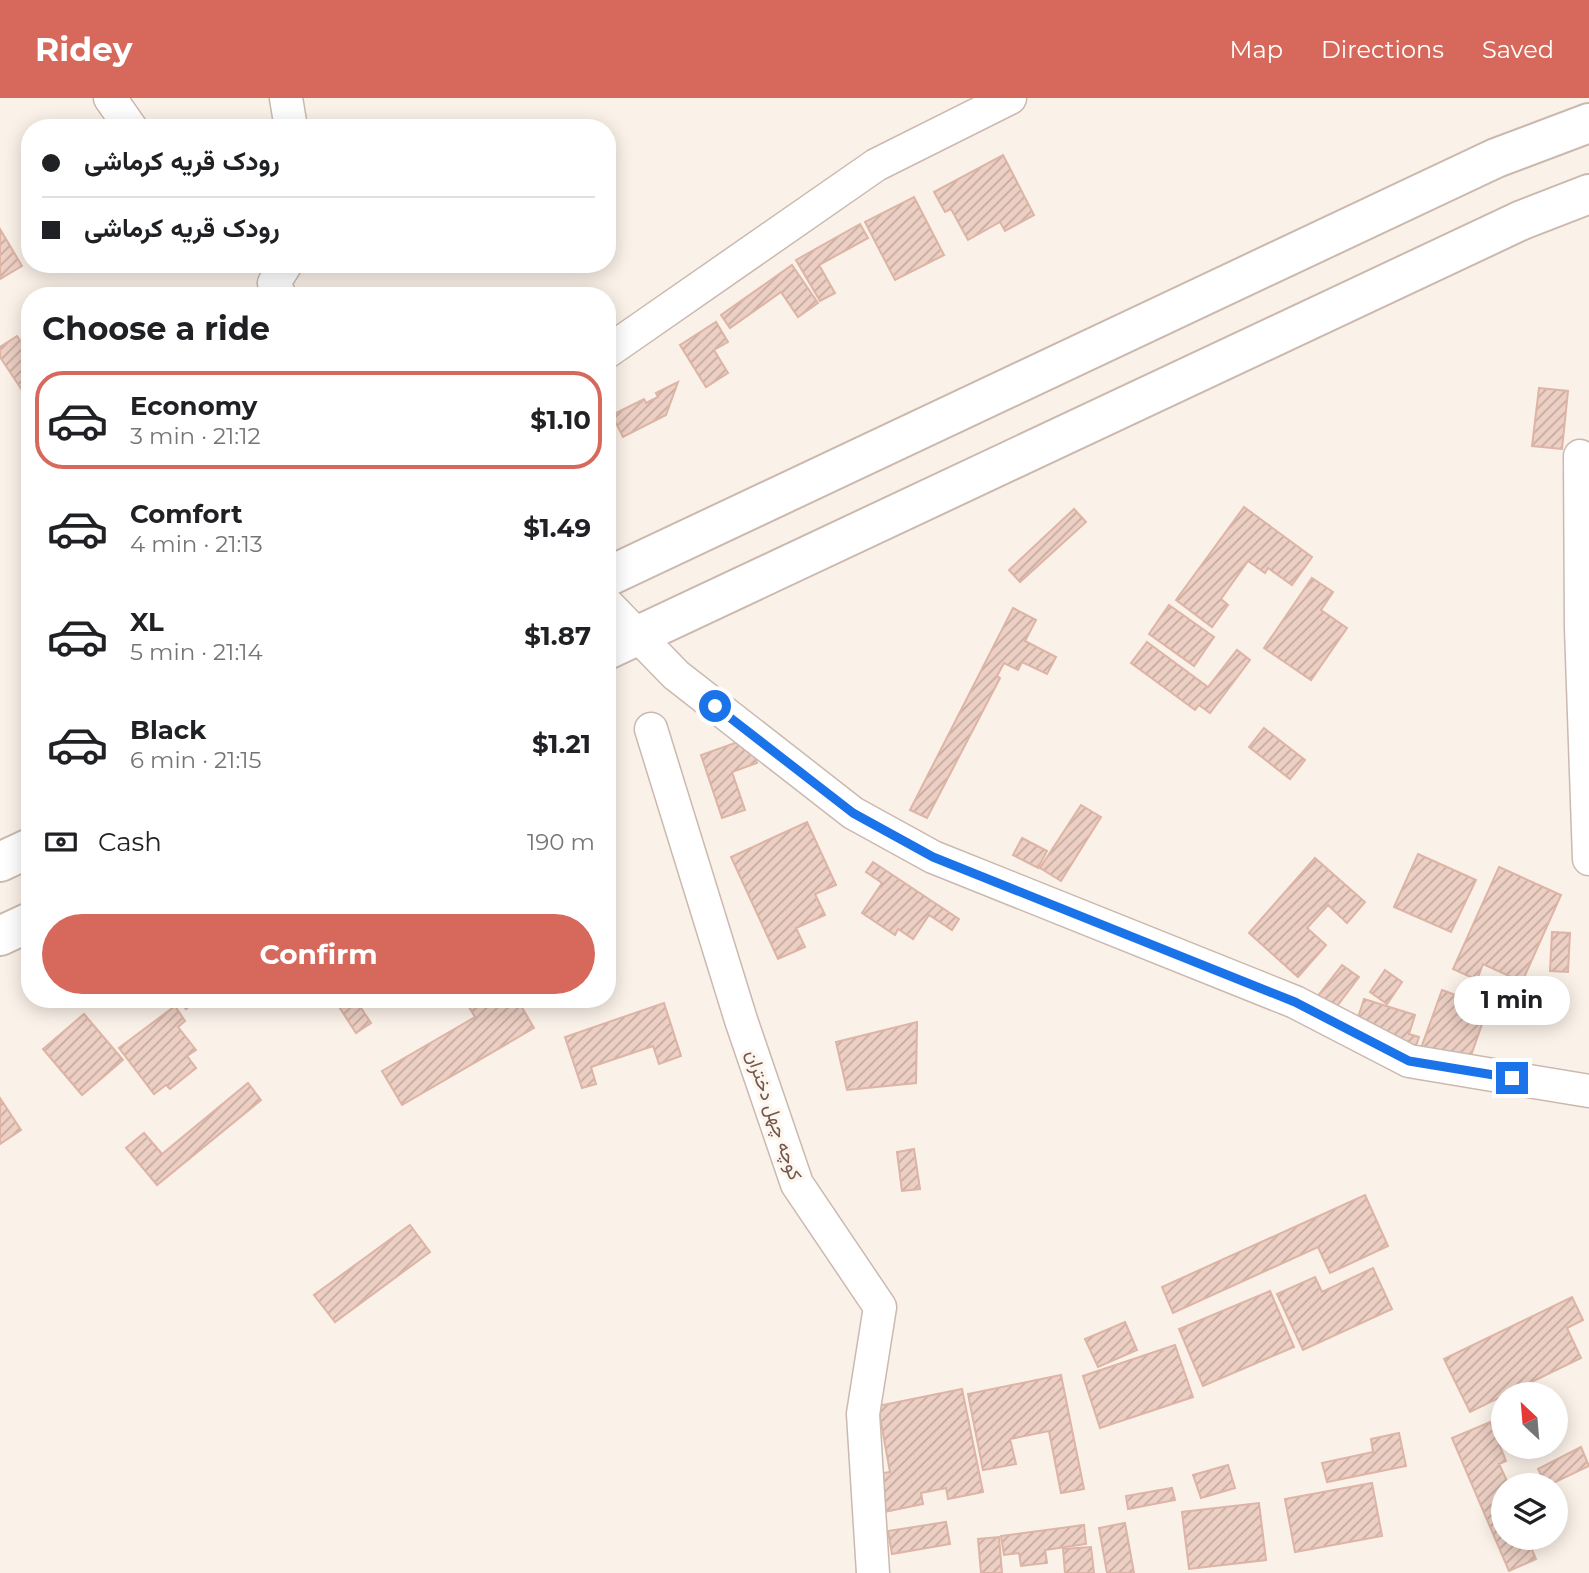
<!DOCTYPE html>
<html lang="en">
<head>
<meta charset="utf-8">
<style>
	:root { --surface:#fff; --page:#f2f2f2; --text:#202124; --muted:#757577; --line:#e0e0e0; --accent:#d6695b }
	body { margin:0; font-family:Montserrat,Vazirmatn,sans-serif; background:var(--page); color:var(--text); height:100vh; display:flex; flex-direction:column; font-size:26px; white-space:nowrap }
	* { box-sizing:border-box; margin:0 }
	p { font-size:23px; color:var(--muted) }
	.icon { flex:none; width:38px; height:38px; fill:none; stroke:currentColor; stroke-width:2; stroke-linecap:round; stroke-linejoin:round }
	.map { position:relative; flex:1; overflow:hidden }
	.drawer { position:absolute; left:21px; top:189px; width:595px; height:721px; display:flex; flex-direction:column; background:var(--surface); border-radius:28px; box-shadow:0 4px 18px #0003 }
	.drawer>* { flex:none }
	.hud { position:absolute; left:21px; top:21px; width:595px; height:154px; border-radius:28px; box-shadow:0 4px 18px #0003; display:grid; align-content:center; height:154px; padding:0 21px; background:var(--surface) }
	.needle { width:46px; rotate:334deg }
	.tools { position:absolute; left:1491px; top:1284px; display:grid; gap:14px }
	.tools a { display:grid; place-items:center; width:77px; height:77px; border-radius:50%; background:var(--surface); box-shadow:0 4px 18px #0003; font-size:35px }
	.end { position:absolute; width:32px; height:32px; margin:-16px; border:9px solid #1a73e8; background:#fff; box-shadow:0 0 0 4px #fff }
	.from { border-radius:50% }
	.bubble { position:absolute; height:49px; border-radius:24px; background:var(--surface); box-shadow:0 4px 18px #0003; font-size:23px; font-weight:700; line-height:49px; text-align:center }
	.hud b { display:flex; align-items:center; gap:24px; height:66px; font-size:26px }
	.hud b+b { border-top:2px solid var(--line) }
	.hud i { width:18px; height:18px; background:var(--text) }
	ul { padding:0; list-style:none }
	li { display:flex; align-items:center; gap:21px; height:98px; margin:0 14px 10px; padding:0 7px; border:4px solid transparent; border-radius:28px }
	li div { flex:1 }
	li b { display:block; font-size:26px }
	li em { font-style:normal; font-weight:700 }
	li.selected { border-color:var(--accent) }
	li>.icon { width:63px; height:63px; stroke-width:1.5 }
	h2 { padding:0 21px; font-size:32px; line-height:84px }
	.pay { display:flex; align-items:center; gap:18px; height:77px; padding:0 21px; font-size:26px }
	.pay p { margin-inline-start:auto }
	.button { display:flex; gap:14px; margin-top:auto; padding:14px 21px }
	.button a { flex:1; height:80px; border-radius:42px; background:var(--accent); color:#fff; font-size:28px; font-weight:700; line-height:80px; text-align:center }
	header { display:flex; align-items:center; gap:42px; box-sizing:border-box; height:98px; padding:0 35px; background:var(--accent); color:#fff }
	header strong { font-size:33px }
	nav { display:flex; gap:38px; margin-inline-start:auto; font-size:24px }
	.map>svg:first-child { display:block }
	.building { fill:url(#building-hatch); stroke:#ddb4a5; stroke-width:2 }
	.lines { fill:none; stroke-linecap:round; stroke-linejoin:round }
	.minor-casing { stroke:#cbb9af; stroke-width:35 }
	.tertiary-casing { stroke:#cbb9af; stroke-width:42 }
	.minor { stroke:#fff; stroke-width:32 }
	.tertiary { stroke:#fff; stroke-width:38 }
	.route { stroke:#1a73e8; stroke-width:9 }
	.labels { text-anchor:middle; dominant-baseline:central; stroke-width:7; stroke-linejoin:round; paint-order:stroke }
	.street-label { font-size:19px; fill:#71574f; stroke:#fdf6ee }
</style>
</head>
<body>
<header>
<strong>Ridey</strong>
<nav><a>Map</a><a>Directions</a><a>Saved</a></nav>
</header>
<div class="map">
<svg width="1589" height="1475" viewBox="0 0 1589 1475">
	<defs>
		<pattern id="building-hatch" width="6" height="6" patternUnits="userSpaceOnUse" patternTransform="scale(1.75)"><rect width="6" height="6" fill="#edcfc3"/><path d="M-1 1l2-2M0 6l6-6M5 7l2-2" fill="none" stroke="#c4aba1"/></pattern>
	</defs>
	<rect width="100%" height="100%" fill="#faf1e8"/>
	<g class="building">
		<polygon points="1003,57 1034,117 1005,133 1000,124 968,142 951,111 945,114 934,94"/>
		<polygon points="30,86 30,102 23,90"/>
		<polygon points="914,99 944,157 895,182 865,124"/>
		<polygon points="860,126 868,140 819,167 835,195 820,203 796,162"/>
		<polygon points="0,131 22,168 0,181"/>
		<polygon points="792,167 818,205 798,219 781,194 730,230 721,217"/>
		<polygon points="716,224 728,244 714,252 728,275 706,289 680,247"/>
		<polygon points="17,238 30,256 30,304 0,259 0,249"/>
		<polygon points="678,284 666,317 623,339 612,317 644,301 646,305 658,299 656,295"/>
		<polygon points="1539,290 1568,293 1562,351 1532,348"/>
		<polygon points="607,323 614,336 607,340"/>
		<polygon points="1244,409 1312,459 1292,487 1268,470 1265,475 1248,463 1221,501 1228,507 1212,529 1176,502"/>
		<polygon points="1074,411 1086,424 1020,484 1009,472"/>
		<polygon points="1312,480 1333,494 1321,512 1347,530 1311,582 1264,550"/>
		<polygon points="1169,507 1214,539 1194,568 1149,536"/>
		<polygon points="1013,510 1036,522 1025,543 1056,559 1047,576 1022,564 1018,572 1004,565 997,578 1000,580 927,720 910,712"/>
		<polygon points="1147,544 1208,589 1237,552 1250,562 1210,615 1199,607 1195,612 1131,565"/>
		<polygon points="1264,630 1305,662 1290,681 1249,649"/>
		<polygon points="749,640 757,665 732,674 745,712 722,720 701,657"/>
		<polygon points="1081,707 1101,719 1061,783 1040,770"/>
		<polygon points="807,724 836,787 815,796 825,817 796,830 805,849 778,861 731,759"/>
		<polygon points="1022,740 1047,753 1038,770 1013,757"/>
		<polygon points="1418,756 1476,782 1451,834 1394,809"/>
		<polygon points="1315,760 1365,804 1347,825 1328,807 1307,830 1326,847 1298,879 1249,835"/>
		<polygon points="873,764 959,821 952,832 929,817 913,841 898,831 895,837 862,815 882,785 866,774"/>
		<polygon points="1499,769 1561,797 1522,884 1483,866 1477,882 1453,871"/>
		<polygon points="1552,834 1570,835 1568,874 1550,873"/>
		<polygon points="1342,867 1359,879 1334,912 1317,899"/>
		<polygon points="1385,872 1402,884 1387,906 1370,894"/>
		<polygon points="1442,892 1488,909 1467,969 1420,953"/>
		<polygon points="178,901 198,901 186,911"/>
		<polygon points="334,901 355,901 371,925 356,935"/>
		<polygon points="464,901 492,901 495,906 503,901 517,901 534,930 402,1007 382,973 475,919"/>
		<polygon points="1364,901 1415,917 1409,936 1419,939 1416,948 1355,929"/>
		<polygon points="664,905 681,958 659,966 653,948 591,969 596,986 582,990 565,939"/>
		<polygon points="175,908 185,923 178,929 196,952 187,958 196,970 170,991 166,987 154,996 119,950"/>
		<polygon points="84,916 123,962 82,997 43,951"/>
		<polygon points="917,924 916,985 847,992 836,944"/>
		<polygon points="248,985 261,1002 157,1087 126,1050 144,1035 162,1056"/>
		<polygon points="0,1000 21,1032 0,1046"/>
		<polygon points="914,1051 920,1091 902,1093 897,1054"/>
		<polygon points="1365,1097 1388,1148 1330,1175 1318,1149 1173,1215 1162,1189"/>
		<polygon points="410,1127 430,1154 335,1224 314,1197"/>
		<polygon points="1373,1170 1392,1211 1303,1252 1277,1196 1315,1179 1322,1194"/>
		<polygon points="1270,1193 1294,1249 1203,1288 1179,1231"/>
		<polygon points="1572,1199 1583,1222 1567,1230 1581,1260 1470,1314 1444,1261"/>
		<polygon points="1125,1224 1137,1252 1098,1269 1085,1241"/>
		<polygon points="1175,1247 1193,1299 1100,1330 1083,1278"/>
		<polygon points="1061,1277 1084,1391 1061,1395 1049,1333 1010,1341 1016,1366 983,1372 968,1296"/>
		<polygon points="962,1291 983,1394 948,1401 946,1390 921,1395 923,1406 884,1414 877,1376 890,1374 878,1308"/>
		<polygon points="1490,1324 1506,1363 1499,1366 1509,1387 1515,1384 1517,1388 1503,1388 1503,1440 1527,1440 1536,1461 1509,1473 1452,1340"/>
		<polygon points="1399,1335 1406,1368 1327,1384 1322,1365 1373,1354 1371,1341"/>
		<polygon points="1581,1349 1589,1368 1547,1388 1538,1371"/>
		<polygon points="1228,1367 1235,1390 1201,1400 1193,1377"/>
		<polygon points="1372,1385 1382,1438 1295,1454 1285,1401"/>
		<polygon points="1172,1390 1175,1402 1128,1411 1126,1398"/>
		<polygon points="1259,1405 1266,1462 1189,1471 1182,1414"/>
		<polygon points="946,1424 950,1446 892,1456 888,1433"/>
		<polygon points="1125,1425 1134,1475 1107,1475 1099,1430"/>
		<polygon points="1084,1427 1086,1446 1045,1452 1047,1465 1021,1468 1019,1455 1004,1457 1001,1438"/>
		<polygon points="999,1439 1002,1475 981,1475 978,1441"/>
		<polygon points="1091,1449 1094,1475 1065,1475 1063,1451"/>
	</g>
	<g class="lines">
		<g class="minor-casing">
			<g id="minor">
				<polyline points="110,0 131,30"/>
				<polyline points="286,0 291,30"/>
				<polyline points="280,198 274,185 286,166"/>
				<polyline points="607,254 876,67 1010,0"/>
				<polyline points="1580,358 1581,530 1589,761"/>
				<polyline points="607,506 676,577 853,715 933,759 1295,904 1409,963 1589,993"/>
				<polyline points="651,631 741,922 797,1086 880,1209 863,1316 873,1475"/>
			</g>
		</g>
		<g class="tertiary-casing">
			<g id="tertiary">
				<polyline points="607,479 1496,60 1589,25"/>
				<polyline points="607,552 1522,122 1589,96"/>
				<polyline points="0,764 30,750"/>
				<polyline points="0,838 30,824"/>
			</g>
		</g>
		<use href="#minor" class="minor"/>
		<use href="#tertiary" class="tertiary"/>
	</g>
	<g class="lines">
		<polyline class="route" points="715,608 853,715 933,759 1295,904 1409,963 1512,980"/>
	</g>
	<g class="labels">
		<g class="street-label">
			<text transform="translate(774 1017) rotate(71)">کوچه چهل دختران</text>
		</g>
	</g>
</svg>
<div class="tools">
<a><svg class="needle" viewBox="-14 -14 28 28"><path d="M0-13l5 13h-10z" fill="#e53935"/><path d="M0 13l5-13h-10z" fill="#757577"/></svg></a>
<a><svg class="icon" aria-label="layers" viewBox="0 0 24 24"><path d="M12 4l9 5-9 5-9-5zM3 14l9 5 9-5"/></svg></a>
</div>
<i class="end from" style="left:715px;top:608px"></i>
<i class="end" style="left:1512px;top:980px"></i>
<div class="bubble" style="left:1454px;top:878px;width:116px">1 min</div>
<div class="hud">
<b><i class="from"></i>رودک قریه کرماشی</b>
<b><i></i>رودک قریه کرماشی</b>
</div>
<section class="drawer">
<h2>Choose a ride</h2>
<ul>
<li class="selected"><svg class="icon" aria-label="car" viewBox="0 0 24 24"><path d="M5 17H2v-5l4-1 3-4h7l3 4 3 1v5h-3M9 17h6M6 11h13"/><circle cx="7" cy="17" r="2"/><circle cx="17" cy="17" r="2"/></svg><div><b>Economy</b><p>3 min · 21:12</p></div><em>$1.10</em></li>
<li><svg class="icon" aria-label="car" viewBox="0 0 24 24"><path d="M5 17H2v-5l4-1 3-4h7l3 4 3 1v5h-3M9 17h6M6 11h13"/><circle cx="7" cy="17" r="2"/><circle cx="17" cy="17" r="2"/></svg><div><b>Comfort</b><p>4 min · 21:13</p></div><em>$1.49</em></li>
<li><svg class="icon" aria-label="car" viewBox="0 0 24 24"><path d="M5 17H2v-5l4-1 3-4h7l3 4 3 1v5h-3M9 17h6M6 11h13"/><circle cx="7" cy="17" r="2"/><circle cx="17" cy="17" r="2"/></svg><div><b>XL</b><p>5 min · 21:14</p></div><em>$1.87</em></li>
<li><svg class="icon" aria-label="car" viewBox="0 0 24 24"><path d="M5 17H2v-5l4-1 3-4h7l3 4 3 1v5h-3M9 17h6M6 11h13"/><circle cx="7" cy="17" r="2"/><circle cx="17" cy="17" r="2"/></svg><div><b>Black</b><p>6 min · 21:15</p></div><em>$1.21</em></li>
</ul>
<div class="pay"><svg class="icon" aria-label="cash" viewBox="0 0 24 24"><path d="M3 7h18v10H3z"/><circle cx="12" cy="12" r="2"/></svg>Cash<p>190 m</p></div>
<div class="button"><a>Confirm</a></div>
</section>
</div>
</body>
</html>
